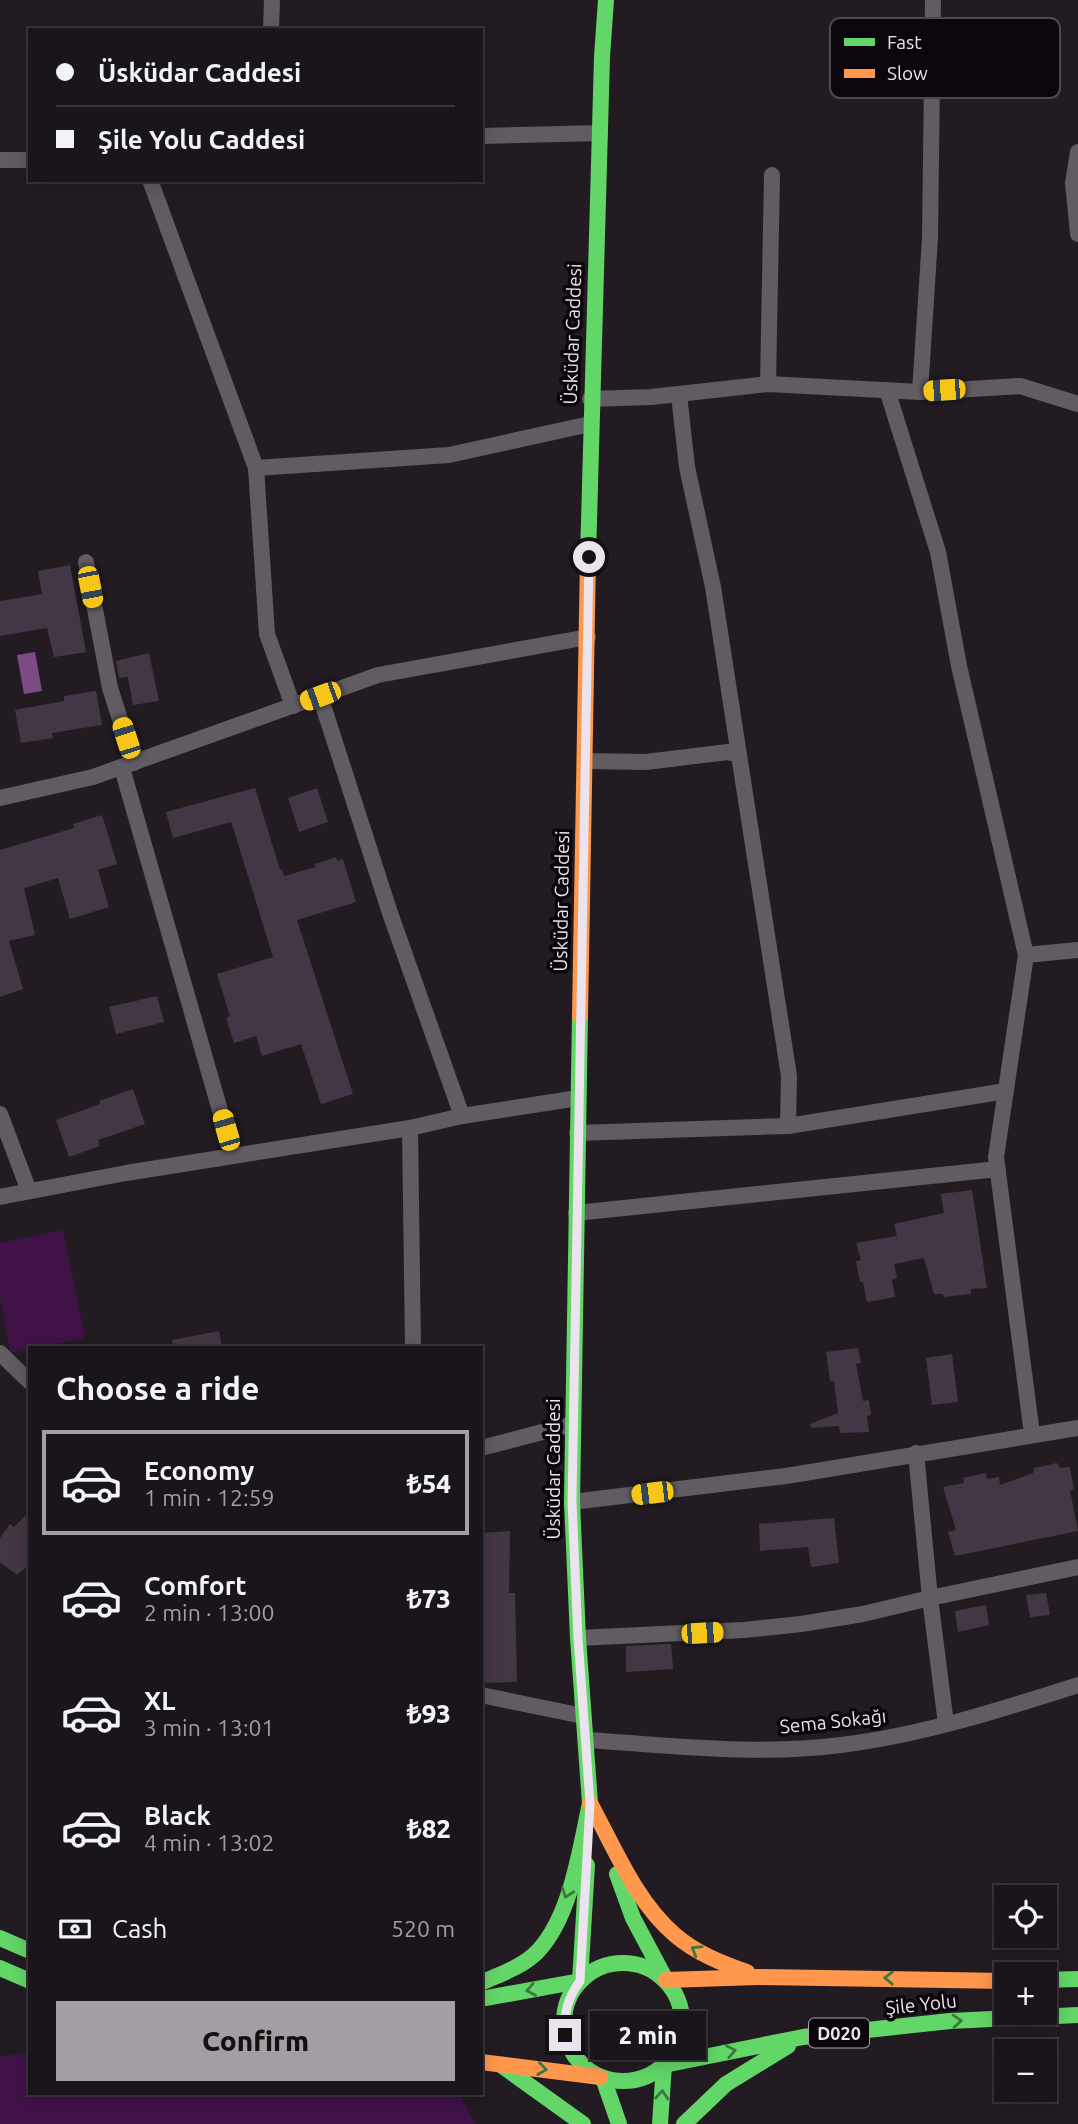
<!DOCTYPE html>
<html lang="en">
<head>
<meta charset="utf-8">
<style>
	:root { --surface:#1a151a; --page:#231e23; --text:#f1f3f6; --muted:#9f9fa2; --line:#383439; --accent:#a59da6 }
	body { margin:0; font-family:Ubuntu,sans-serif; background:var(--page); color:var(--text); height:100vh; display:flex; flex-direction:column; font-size:26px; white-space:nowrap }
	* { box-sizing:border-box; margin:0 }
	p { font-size:23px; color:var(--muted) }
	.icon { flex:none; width:38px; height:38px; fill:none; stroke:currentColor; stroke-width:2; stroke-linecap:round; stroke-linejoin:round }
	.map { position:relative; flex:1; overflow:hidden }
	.sheet { position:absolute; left:28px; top:1346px; width:455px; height:749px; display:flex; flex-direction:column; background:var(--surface); border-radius:0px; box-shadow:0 4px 18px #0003,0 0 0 2px var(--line) }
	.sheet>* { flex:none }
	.banner { position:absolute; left:28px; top:28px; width:455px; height:154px; border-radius:0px; box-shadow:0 4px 18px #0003,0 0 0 2px var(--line); display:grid; align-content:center; height:154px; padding:0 28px; background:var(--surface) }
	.tools { position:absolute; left:994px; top:1885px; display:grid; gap:14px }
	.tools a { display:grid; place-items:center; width:63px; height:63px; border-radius:0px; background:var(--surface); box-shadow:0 4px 18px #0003,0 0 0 2px var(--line); font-size:35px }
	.end { position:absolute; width:32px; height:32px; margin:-16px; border:9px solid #ebe3ed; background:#111; box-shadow:0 0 0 4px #111 }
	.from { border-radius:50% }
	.bubble { position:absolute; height:49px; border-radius:0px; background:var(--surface); box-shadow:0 4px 18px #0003,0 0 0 2px var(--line); font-size:23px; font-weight:800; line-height:49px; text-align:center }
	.car { position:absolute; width:21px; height:42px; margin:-21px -10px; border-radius:9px; box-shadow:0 0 5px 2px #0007; background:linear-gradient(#f5c518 24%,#345 0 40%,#f5c518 0 76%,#345 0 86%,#f5c518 0) }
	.banner b { display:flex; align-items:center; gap:24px; height:66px; font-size:26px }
	.banner b+b { border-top:2px solid var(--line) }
	.banner i { width:18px; height:18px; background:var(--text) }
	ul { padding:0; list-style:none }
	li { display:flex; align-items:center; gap:21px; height:105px; margin:0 14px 10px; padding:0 14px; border:4px solid transparent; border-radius:0px }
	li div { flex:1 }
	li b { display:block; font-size:26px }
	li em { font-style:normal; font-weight:800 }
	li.selected { border-color:var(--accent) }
	li>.icon { width:63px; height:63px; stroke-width:1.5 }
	h2 { padding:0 28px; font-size:32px; line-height:84px }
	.pay { display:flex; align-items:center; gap:18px; height:77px; padding:0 28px; font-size:26px }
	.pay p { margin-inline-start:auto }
	.cta { display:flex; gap:14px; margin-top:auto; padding:14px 28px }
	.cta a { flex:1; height:80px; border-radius:0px; background:var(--accent); color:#111; font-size:28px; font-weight:800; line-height:80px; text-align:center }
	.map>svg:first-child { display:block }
	.green { fill:#401248 }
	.water { fill:#7c4b85 }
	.building { fill:#443745 }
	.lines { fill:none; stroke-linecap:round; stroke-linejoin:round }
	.street { stroke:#615c61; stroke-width:16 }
	.fast { stroke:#63d668; stroke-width:16 }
	.slow { stroke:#ff974d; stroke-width:16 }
	.oneway { stroke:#3b783e }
	.route { stroke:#ebe3ed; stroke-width:9 }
	.labels { text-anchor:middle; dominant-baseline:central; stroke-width:7; stroke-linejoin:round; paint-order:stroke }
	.shield { fill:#0a060b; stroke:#a8a1a9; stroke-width:2 }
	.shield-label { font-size:18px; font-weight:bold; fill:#ebe3ed }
	.street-label { font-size:19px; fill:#ebe3ed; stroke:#0a060b }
	.key { fill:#0a060b; stroke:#4e484f; stroke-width:2 }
	.key-label { font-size:19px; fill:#ebe3ed }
</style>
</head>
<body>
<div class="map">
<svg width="1078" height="2124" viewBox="0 0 1078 2124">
	<rect width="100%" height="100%" fill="#221c22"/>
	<g class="green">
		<polygon points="63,1230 85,1338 11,1353 0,1298 0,1243"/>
		<polygon points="30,2052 30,2093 458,2093 476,2124 0,2124 0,2057"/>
	</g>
	<polygon class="water" points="35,652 42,691 24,694 17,655"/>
	<g class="building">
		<polygon points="70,565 86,652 54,657 47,628 0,636 0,601 42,594 38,571"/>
		<polygon points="149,653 159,701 133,705 128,677 119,678 116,661"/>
		<polygon points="96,691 102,725 52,733 53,738 21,743 15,710 64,701 64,696"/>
		<polygon points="255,788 280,870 282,869 284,876 316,867 315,864 336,857 337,861 343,859 356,902 297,920 353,1094 321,1104 301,1044 262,1056 256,1036 234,1043 226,1018 230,1016 217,974 273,957 232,824 231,822 173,838 166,812"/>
		<polygon points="317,788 328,822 299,832 288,798"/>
		<polygon points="102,815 117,864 98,870 109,907 70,919 58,878 24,888 35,935 9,941 23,989 0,997 0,850 74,828 73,824"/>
		<polygon points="157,996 164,1022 116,1034 109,1007"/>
		<polygon points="133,1089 145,1124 98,1140 100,1146 69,1157 56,1120 100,1104 99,1101"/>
		<polygon points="972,1190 987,1288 971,1289 971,1294 944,1297 943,1294 934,1294 924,1258 894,1264 897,1278 892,1280 895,1297 867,1302 863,1282 860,1282 856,1261 861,1260 856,1243 897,1236 894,1224 944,1213 941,1194"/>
		<polygon points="219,1331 222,1348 173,1348 172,1340"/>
		<polygon points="858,1348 861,1363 856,1364 863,1401 869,1400 871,1415 867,1416 869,1432 840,1433 839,1426 811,1428 810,1424 838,1413 834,1381 830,1381 826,1352"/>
		<polygon points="952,1354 958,1402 932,1405 926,1358"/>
		<polygon points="1057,1463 1060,1468 1070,1467 1074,1490 1070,1490 1078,1531 955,1556 948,1532 956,1530 943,1487 964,1483 963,1478 986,1473 987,1479 999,1477 1000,1485 1033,1473 1034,1468"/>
		<polygon points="30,1511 30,1564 17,1575 0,1562 0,1538 10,1524 14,1527"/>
		<polygon points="834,1518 839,1563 811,1567 808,1547 760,1551 759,1524"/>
		<polygon points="510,1531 509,1593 515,1593 517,1682 481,1683 481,1533"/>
		<polygon points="1046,1593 1050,1615 1030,1617 1026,1595"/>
		<polygon points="986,1605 989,1625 958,1632 955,1611"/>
		<polygon points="671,1644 673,1669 626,1672 626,1646"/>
	</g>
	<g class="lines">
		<g class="street">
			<polyline points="271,30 272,0"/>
			<polyline points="481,136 600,133"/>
			<polyline points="1078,152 1073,183 1078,234"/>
			<polyline points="0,160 30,160"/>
			<polyline points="150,180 256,468 267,634 293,706"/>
			<polyline points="768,384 772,175"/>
			<polyline points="887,390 938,552 959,666 1026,955 996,1157 1032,1434"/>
			<polyline points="920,392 930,238 933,0"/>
			<polyline points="679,395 687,467 713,587 739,755"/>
			<polyline points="590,399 651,397 768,384 920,392 1020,386 1078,404"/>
			<polyline points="256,468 449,455 590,424"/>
			<polyline points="86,562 110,688 134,763"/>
			<polyline points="320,696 390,913 462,1116"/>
			<polyline points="585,761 646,762 728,752 739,755 789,1076 788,1126"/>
			<polyline points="122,768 233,1156"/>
			<polyline points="0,798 93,777 378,675 588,637"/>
			<polyline points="1026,955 1078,950"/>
			<polyline points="0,1114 29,1191"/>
			<polyline points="410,1128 413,1348"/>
			<polyline points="577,1133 788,1126 1006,1091"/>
			<polyline points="0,1197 126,1173 410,1128 462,1116 578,1098"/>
			<polyline points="576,1213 998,1169"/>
			<polyline points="0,1353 30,1382"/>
			<polyline points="481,1448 573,1424"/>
			<polyline points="916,1453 930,1598 946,1724"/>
			<polyline points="572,1502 786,1476 1078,1428"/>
			<polyline points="578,1638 744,1630 801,1624 863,1614 930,1598 1078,1567"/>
			<polyline points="481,1695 583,1716"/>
			<path d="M 586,1740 C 670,1745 757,1756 841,1745 C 922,1735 1000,1710 1078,1685"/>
		</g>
		<g class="fast">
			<polyline points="588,557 602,57 606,0"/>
			<polyline points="580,1016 572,1502 578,1638 590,1803"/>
			<polyline points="617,1874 633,1918 666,1980"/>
			<polyline points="0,1938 30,1951"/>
			<circle cx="623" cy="2022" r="59"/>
			<polyline points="0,1968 30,1981"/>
			<polyline points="1045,1980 1078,1979"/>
			<polyline points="580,1981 587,1865"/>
			<path d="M 481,1983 C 500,1974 523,1967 538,1951 C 571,1916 580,1849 590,1803"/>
			<polyline points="481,1999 580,1981"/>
			<polyline points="501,2065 583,2124"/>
			<polyline points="664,2065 803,2037 950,2021 1078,2015"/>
			<polyline points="603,2078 619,2124"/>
			<polyline points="660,2124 664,2065"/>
			<polyline points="684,2124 726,2084 788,2046"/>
		</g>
		<g class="slow">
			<polyline points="580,1016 588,557"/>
			<path d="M 590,1803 C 614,1847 636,1902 675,1935 C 696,1953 721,1963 747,1972"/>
			<polyline points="666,1980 758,1977 1006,1981"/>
			<polyline points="481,2062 600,2077"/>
		</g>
	</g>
	<defs><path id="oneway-chevron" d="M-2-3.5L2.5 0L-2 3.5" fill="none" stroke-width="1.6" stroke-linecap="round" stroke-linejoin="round" transform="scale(1.75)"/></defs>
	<g class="oneway">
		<use href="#oneway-chevron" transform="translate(567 1893) rotate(110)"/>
		<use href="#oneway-chevron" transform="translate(696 1950) rotate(-149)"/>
		<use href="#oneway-chevron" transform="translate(889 1978) rotate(-179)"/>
		<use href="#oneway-chevron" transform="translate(531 1990) rotate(169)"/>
		<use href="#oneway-chevron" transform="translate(957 2021) rotate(-4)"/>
		<use href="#oneway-chevron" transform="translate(731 2051) rotate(-11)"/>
		<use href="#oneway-chevron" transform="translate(542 2069) rotate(8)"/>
		<use href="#oneway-chevron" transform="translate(662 2095) rotate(-85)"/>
	</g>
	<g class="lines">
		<path class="route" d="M 565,2035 C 564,2013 567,1999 580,1981 L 590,1803 L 578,1638 L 572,1502 L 589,557"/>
	</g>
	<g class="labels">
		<rect class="shield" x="809" y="2018.5" width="60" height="29" rx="5"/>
		<g class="shield-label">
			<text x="839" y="2033">D020</text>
		</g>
		<g class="street-label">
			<text transform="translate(572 334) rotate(-88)">Üsküdar Caddesi</text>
			<text transform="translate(561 901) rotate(-89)">Üsküdar Caddesi</text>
			<text transform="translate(553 1469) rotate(-90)">Üsküdar Caddesi</text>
			<text transform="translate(833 1721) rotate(-6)">Sema Sokağı</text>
			<text transform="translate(921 2004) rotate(-6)">Şile Yolu</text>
		</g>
	</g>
	<rect x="830" y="18" width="230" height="80" rx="10" class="key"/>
	<rect x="844" y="38" width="31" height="8" fill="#63d668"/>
	<rect x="844" y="69" width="31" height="9" fill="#ff974d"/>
	<g class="key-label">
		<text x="887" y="49">Fast</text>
		<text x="887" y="80">Slow</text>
	</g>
</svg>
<div class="tools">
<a><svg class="icon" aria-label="locate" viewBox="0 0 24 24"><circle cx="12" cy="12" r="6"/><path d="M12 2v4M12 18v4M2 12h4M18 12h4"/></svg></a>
<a>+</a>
<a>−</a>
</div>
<i class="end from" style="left:589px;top:557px"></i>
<i class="end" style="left:565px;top:2035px"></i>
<div class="bubble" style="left:590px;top:2011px;width:116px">2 min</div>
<i class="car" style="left:944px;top:390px;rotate:266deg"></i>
<i class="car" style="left:90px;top:587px;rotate:169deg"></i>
<i class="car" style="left:320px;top:696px;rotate:250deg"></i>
<i class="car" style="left:126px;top:738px;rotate:342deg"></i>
<i class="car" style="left:226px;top:1130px;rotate:344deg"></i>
<i class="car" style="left:652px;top:1493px;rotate:263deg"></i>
<i class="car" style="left:702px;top:1633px;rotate:87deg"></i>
<div class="banner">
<b><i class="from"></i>Üsküdar Caddesi</b>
<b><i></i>Şile Yolu Caddesi</b>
</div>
<section class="sheet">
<h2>Choose a ride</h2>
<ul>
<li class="selected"><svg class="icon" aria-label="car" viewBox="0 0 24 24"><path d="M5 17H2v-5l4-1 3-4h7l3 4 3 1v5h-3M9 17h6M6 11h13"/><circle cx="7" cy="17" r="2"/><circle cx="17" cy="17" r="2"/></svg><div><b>Economy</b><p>1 min · 12:59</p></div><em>₺54</em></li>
<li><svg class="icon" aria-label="car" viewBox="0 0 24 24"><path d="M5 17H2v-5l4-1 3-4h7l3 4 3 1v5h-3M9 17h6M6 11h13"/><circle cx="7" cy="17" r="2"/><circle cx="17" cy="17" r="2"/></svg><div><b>Comfort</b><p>2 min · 13:00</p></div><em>₺73</em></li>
<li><svg class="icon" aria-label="car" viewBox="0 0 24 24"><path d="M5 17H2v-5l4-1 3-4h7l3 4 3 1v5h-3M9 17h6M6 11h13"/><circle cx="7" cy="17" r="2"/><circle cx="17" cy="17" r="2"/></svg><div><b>XL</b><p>3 min · 13:01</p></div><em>₺93</em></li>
<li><svg class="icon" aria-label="car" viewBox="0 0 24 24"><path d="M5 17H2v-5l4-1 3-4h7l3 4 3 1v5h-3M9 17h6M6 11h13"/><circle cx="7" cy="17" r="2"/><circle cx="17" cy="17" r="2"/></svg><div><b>Black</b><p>4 min · 13:02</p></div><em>₺82</em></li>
</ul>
<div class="pay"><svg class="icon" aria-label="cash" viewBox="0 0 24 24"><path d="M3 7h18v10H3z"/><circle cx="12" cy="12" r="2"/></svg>Cash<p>520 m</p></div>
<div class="cta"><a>Confirm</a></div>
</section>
</div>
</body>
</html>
